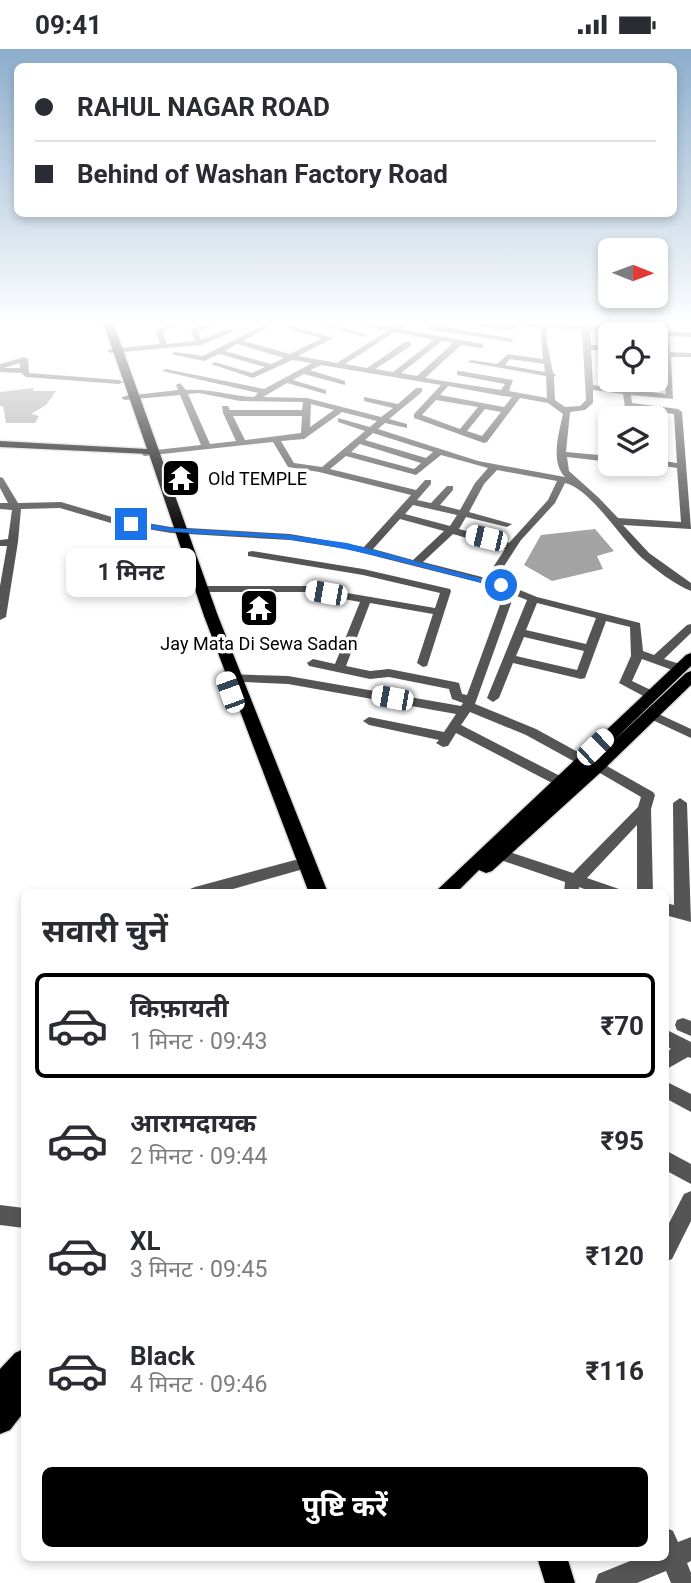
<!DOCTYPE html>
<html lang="hi">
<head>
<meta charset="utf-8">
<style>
	:root { --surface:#fff; --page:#f2f2f3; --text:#2b2b33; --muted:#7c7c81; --line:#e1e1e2; --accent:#000 }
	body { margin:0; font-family:Roboto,"Noto Sans Devanagari",sans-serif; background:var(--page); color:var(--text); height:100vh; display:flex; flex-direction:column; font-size:26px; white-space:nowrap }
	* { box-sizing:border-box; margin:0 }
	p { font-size:23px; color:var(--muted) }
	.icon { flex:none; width:38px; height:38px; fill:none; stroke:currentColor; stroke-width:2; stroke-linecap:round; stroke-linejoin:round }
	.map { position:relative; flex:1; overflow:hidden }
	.details { position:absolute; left:21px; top:840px; width:648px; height:672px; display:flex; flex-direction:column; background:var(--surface); border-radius:10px; box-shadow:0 4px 10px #0003 }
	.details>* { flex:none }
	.hud { position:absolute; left:14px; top:14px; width:663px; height:154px; border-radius:10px; box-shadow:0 4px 10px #0003; display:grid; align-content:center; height:154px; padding:0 21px; background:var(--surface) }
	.needle { width:46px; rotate:91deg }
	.buttons { position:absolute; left:598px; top:189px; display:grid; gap:14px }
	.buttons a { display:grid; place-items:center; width:70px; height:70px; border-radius:10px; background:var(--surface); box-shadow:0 4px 10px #0003; font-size:35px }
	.end { position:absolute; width:32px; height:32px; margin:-16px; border:9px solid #1a73e8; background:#fff; box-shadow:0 0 0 4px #fff }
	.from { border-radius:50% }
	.bubble { position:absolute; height:49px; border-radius:10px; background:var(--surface); box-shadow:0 4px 10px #0003; font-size:23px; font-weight:700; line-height:49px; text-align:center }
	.car { position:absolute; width:21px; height:42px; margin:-21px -10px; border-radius:9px; box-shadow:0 0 5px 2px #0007; background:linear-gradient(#fff 24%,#345 0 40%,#fff 0 76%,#345 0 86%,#fff 0) }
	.hud b { display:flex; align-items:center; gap:24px; height:66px; font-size:26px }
	.hud b+b { border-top:2px solid var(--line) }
	.hud i { width:18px; height:18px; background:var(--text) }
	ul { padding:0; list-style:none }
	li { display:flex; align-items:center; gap:21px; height:105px; margin:0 14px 10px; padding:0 7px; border:4px solid transparent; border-radius:10px }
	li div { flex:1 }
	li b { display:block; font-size:26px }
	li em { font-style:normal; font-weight:700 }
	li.on { border-color:var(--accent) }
	li>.icon { width:63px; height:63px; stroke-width:1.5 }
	h2 { padding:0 21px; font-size:32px; line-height:84px }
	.action { display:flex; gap:14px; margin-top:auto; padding:14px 21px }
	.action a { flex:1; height:80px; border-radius:10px; background:var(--accent); color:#fff; font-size:28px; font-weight:700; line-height:80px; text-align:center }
	.status { display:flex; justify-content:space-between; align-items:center; height:49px; padding:0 35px; background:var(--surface); direction:ltr }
	.status svg { height:19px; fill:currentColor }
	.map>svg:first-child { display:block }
	.water { fill:#a3a3a3 }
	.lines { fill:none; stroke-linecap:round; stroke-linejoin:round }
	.major-casing { stroke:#dbdbdb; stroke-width:3 }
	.minor { fill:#555; fill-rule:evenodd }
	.major { fill:#000; fill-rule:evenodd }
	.route { fill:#1a73e8 }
	.labels { text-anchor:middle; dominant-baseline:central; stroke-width:7; stroke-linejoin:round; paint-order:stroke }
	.far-poi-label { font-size:18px; fill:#000; stroke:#fff; text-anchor:start }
</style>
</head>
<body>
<div class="status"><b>09:41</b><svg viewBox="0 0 49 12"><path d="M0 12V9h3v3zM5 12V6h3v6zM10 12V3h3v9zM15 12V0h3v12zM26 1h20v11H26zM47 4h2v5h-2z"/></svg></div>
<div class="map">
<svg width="691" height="1534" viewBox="0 0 691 1534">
	<rect width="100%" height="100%" fill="#fff"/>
	<g class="water">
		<polygon points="33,339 33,342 56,342 46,356 31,365 39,367 35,374 6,374 3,357 0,357 0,343"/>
		<polygon points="595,480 614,502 597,507 603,520 552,532 524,516 541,486"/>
	</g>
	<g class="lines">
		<g class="major-casing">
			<g id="major">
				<polygon points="103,273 113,273 218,567 328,844 309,844 204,567 149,405 0,398 0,392 147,400"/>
				<polygon points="691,604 691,617 607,698 686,624 691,622 691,636 600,724 492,822 486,824 479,821 456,844 434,844 686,606"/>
				<polygon points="24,1300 24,1363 10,1381 0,1385 0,1320 15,1304"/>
				<polygon points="537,1508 567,1508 575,1534 545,1534"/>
			</g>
		</g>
		<g class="minor">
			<polygon points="101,273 123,273 102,277 98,275"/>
			<polygon points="175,273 186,273 163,282 167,295 194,292 191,279 211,273 223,273 198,282 201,291 228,280 235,282 201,296 111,304 107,302 111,300 160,295 155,281"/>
			<polygon points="309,273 322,273 369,286 365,288"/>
			<path d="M 349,273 L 365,273 L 392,278 L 400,273 L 409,273 L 400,280 L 483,295 L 483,299 L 480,299 L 461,296 L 425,329 L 501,341 L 505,335 L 457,326 L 457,322 L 460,322 L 513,331 L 509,342 L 547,349 L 546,327 L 467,313 L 471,311 L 497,315 L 508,305 L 543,310 L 540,278 L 516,276 L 512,282 L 456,273 L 509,277 L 509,273 L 548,273 L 691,284 L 691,288 L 669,287 L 670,303 L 691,304 L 691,308 L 671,308 L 673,350 L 631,346 L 632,354 L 678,360 L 682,363 L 691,480 L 623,476 L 649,504 L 691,534 L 691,542 C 675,536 655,520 642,509 C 622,491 590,439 565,434 L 555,454 L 521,491 L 495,531 L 537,548 L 640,574 L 643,602 L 654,606 L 687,576 L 691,575 L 691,584 L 664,610 L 683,616 L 685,619 L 683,622 L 675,622 L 642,610 L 632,632 L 655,643 L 657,646 L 655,649 L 647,649 L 619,634 L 631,607 L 630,578 L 606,572 L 585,629 L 581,630 L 513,614 L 499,649 L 493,653 L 487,649 L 527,551 L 514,546 L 475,655 L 536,680 L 587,708 L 589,711 L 582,716 L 577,714 L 526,686 L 470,663 L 461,676 L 564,729 L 566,732 L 564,735 L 554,735 L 456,684 L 448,697 L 443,698 L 436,694 L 439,691 L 369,676 L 363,672 L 369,668 L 444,683 L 456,665 L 288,635 L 221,632 L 219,629 L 221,626 L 225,625 L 288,627 L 461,657 L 463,654 L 452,650 L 449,640 L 389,628 L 370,630 L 309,617 L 307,614 L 313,610 L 335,615 L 360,553 L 306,543 L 203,543 L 198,540 L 203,537 L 306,537 L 435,559 L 440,544 L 363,526 L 248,507 L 248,503 L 252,502 L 363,520 L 450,540 L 451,542 L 427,617 L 423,618 L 417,614 L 433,565 L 370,554 L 346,617 L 370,622 L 389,620 L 455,633 L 459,634 L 462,645 L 467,646 L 505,542 L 497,538 L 347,500 L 290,491 L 171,484 L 111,474 L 60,459 L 21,460 L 18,493 L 6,568 L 0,571 L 0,537 L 7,497 L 0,497 L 0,491 L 8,490 L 12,461 L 0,460 L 0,454 L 8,454 L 0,439 L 0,428 L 3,429 L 18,454 L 61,453 L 112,468 L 171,478 L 290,485 L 364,498 L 411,446 L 319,423 L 288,418 L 273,393 L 144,407 L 142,405 L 147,402 L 201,396 L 180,346 L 125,351 L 121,349 L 125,347 L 178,341 L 176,336 L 180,334 L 186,341 C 209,339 231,347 254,348 L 258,344 L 162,322 L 166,320 L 264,340 L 312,314 L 292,311 L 253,329 L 211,315 L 215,313 L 252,324 L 265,318 L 219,305 L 204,312 L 171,305 L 175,303 L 203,307 L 265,275 L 269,277 L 268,279 L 243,292 L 290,305 L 322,289 L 289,281 L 289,277 L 292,277 L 333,289 L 298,307 L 337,314 L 387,282 ZM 547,278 L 582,281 L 586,351 L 580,357 L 565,358 L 555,351 L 554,328 L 556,326 L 553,324 L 547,293 ZM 590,281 L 661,286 L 663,303 L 656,303 L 656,307 L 663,308 L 666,345 L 593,336 L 591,301 L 611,302 L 611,298 L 591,296 ZM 395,283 L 434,291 L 393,323 L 375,320 L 411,297 L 411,293 L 405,293 L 367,319 L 345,315 ZM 442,292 L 453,294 L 417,327 L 401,324 ZM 237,295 L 284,309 L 271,315 L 225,302 ZM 510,310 L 544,315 L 545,323 L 505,316 ZM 321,316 L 441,336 L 414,365 L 414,369 L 484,394 L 487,393 L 520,349 L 548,354 L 563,365 C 559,384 550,413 565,428 L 478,412 L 378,380 L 385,374 L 407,379 L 407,375 L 389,370 L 422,343 L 422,339 L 416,339 L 398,355 L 364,348 L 364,352 L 393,359 L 381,368 L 307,349 L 263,348 L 287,334 L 326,345 L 326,341 L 293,331 L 304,325 L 345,336 L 345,332 L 310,321 ZM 448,337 L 503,347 L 512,348 L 504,358 L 440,346 ZM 593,341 L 623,345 L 625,358 L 674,365 L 677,414 L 656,411 L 656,415 L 652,415 L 677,419 L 681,473 L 618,469 L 599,449 L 569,422 L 567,408 L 611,413 L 611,407 L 566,403 L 570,363 L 585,361 L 593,354 ZM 199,344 L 240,352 L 303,353 L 302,361 L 230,361 L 228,357 L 222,357 L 223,364 L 236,392 L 210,395 L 188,345 ZM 436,351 L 478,358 L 460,380 L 422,366 ZM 311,355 L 334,361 L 310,378 ZM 485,360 L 501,363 L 482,387 L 467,382 ZM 342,363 L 377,372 L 370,378 L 338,369 L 338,373 L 365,382 L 322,418 L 294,414 L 281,392 L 304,390 ZM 233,367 L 302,367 L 301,384 L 245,391 ZM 373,384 L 433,403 L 426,409 L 365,391 ZM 360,395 L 421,414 L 414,420 L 351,403 ZM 441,406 L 488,419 L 475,434 L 460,461 L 440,456 L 453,441 L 453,437 L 447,437 L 431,454 L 417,451 L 431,435 L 431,431 L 425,431 L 416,441 L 330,420 L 346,407 L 416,426 ZM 497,421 L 557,432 L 548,451 L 509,494 L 459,480 L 466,468 L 507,478 L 512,475 L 469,463 L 484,435 ZM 413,456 L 457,466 L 450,477 L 405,465 ZM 400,470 L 444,482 L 413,511 L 373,500 ZM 453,485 L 505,500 L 486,529 L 423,513 ZM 537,554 L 596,569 L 586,595 L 526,581 ZM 524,588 L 584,602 L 577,621 L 516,607 Z"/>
			<polygon points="431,276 510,289 514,291 510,293 428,280 428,276"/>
			<path d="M 24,308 L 28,310 L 29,324 L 119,331 L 123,333 L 119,335 L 26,328 L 21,324 L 0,323 L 0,315 ZM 20,314 L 20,319 L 3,319 Z"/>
			<polygon points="650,661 691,680 691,689 646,668 644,665"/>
			<polygon points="598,712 653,743 655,746 651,760 653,844 637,844 637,776 587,829 619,840 621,844 595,844 579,838 579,844 564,844 565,833 486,806 484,802 486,798 491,797 573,824 638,758 641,748 593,720 591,717"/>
			<polygon points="680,749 687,754 691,873 665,866 665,854 674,856 673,754"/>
			<polygon points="295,811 300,813 302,817 300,821 219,844 188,844 190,840 195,838"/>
			<polygon points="683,969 691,972 691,987 677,981 675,976 677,971"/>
			<polygon points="665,980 691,993 691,1009 688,1008 665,1021 665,1004 671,1000 665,996"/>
			<polygon points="665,1032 691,1045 691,1063 665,1049"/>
			<polygon points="665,1101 691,1115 691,1135 665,1121"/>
			<polygon points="691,1142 691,1172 672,1210 665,1213 665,1182 684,1145"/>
			<polygon points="0,1156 24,1159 24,1179 0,1176"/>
			<polygon points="665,1478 673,1482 678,1493 691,1488 691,1512 687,1514 691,1524 691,1534 671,1534 666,1522 637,1534 595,1534 598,1525 640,1508 665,1508"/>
		</g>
		<use href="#major" class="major"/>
	</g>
	<linearGradient id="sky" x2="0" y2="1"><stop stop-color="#8cadcc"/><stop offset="0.56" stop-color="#fff"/><stop offset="1" stop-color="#fff" stop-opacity="0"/></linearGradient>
	<rect width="691" height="488" fill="url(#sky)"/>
	<path class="route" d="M 131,472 L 172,479 L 290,486 L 347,494 L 505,536 L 501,539 C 432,521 364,501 293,491 C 238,484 183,488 128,476 Z"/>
	<defs>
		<g id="temple-square" transform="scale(2.0125)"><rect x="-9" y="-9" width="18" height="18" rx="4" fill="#000" stroke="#fff"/><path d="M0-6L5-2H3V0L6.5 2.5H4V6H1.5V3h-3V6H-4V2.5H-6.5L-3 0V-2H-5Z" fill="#fff"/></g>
	</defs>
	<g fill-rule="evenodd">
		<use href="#temple-square" x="181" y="429"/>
		<use href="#temple-square" x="259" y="559"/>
	</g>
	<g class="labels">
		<g class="far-poi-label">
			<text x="208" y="429">Old TEMPLE</text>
			<text x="259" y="594" text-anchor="middle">Jay Mata Di Sewa Sadan</text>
		</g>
	</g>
</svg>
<div class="buttons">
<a><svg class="needle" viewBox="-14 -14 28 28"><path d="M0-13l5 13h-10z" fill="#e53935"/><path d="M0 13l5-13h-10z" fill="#7c7c81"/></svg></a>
<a><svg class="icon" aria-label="locate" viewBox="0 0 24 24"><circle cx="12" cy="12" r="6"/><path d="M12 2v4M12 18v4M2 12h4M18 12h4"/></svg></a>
<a><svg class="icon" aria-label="layers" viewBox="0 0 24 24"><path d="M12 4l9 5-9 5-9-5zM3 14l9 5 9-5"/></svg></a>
</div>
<i class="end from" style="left:501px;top:536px"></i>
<i class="end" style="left:131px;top:475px"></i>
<div class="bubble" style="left:66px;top:499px;width:130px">1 मिनट</div>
<i class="car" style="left:486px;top:489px;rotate:283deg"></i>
<i class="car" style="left:326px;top:544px;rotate:280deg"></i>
<i class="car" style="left:230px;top:643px;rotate:340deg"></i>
<i class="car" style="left:392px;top:649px;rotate:280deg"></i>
<i class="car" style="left:595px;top:698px;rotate:46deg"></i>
<div class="hud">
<b><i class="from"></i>RAHUL NAGAR ROAD</b>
<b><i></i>Behind of Washan Factory Road</b>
</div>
<section class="details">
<h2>सवारी चुनें</h2>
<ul>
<li class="on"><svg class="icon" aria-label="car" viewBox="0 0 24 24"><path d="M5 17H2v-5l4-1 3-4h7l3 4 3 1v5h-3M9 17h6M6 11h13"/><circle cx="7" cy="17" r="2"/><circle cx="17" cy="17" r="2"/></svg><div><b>किफ़ायती</b><p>1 मिनट · 09:43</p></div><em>₹70</em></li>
<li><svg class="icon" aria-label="car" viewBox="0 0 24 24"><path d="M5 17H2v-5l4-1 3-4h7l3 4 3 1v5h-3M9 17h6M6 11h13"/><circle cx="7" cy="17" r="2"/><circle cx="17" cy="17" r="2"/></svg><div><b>आरामदायक</b><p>2 मिनट · 09:44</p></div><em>₹95</em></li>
<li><svg class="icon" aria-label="car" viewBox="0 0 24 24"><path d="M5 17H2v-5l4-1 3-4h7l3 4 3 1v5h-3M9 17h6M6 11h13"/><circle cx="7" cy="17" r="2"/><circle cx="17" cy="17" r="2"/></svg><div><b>XL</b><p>3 मिनट · 09:45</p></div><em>₹120</em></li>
<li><svg class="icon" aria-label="car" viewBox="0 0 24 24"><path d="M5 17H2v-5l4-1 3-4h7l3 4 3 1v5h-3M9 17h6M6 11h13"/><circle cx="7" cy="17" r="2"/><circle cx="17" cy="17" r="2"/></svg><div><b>Black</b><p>4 मिनट · 09:46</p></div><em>₹116</em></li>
</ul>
<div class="action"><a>पुष्टि करें</a></div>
</section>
</div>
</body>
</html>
